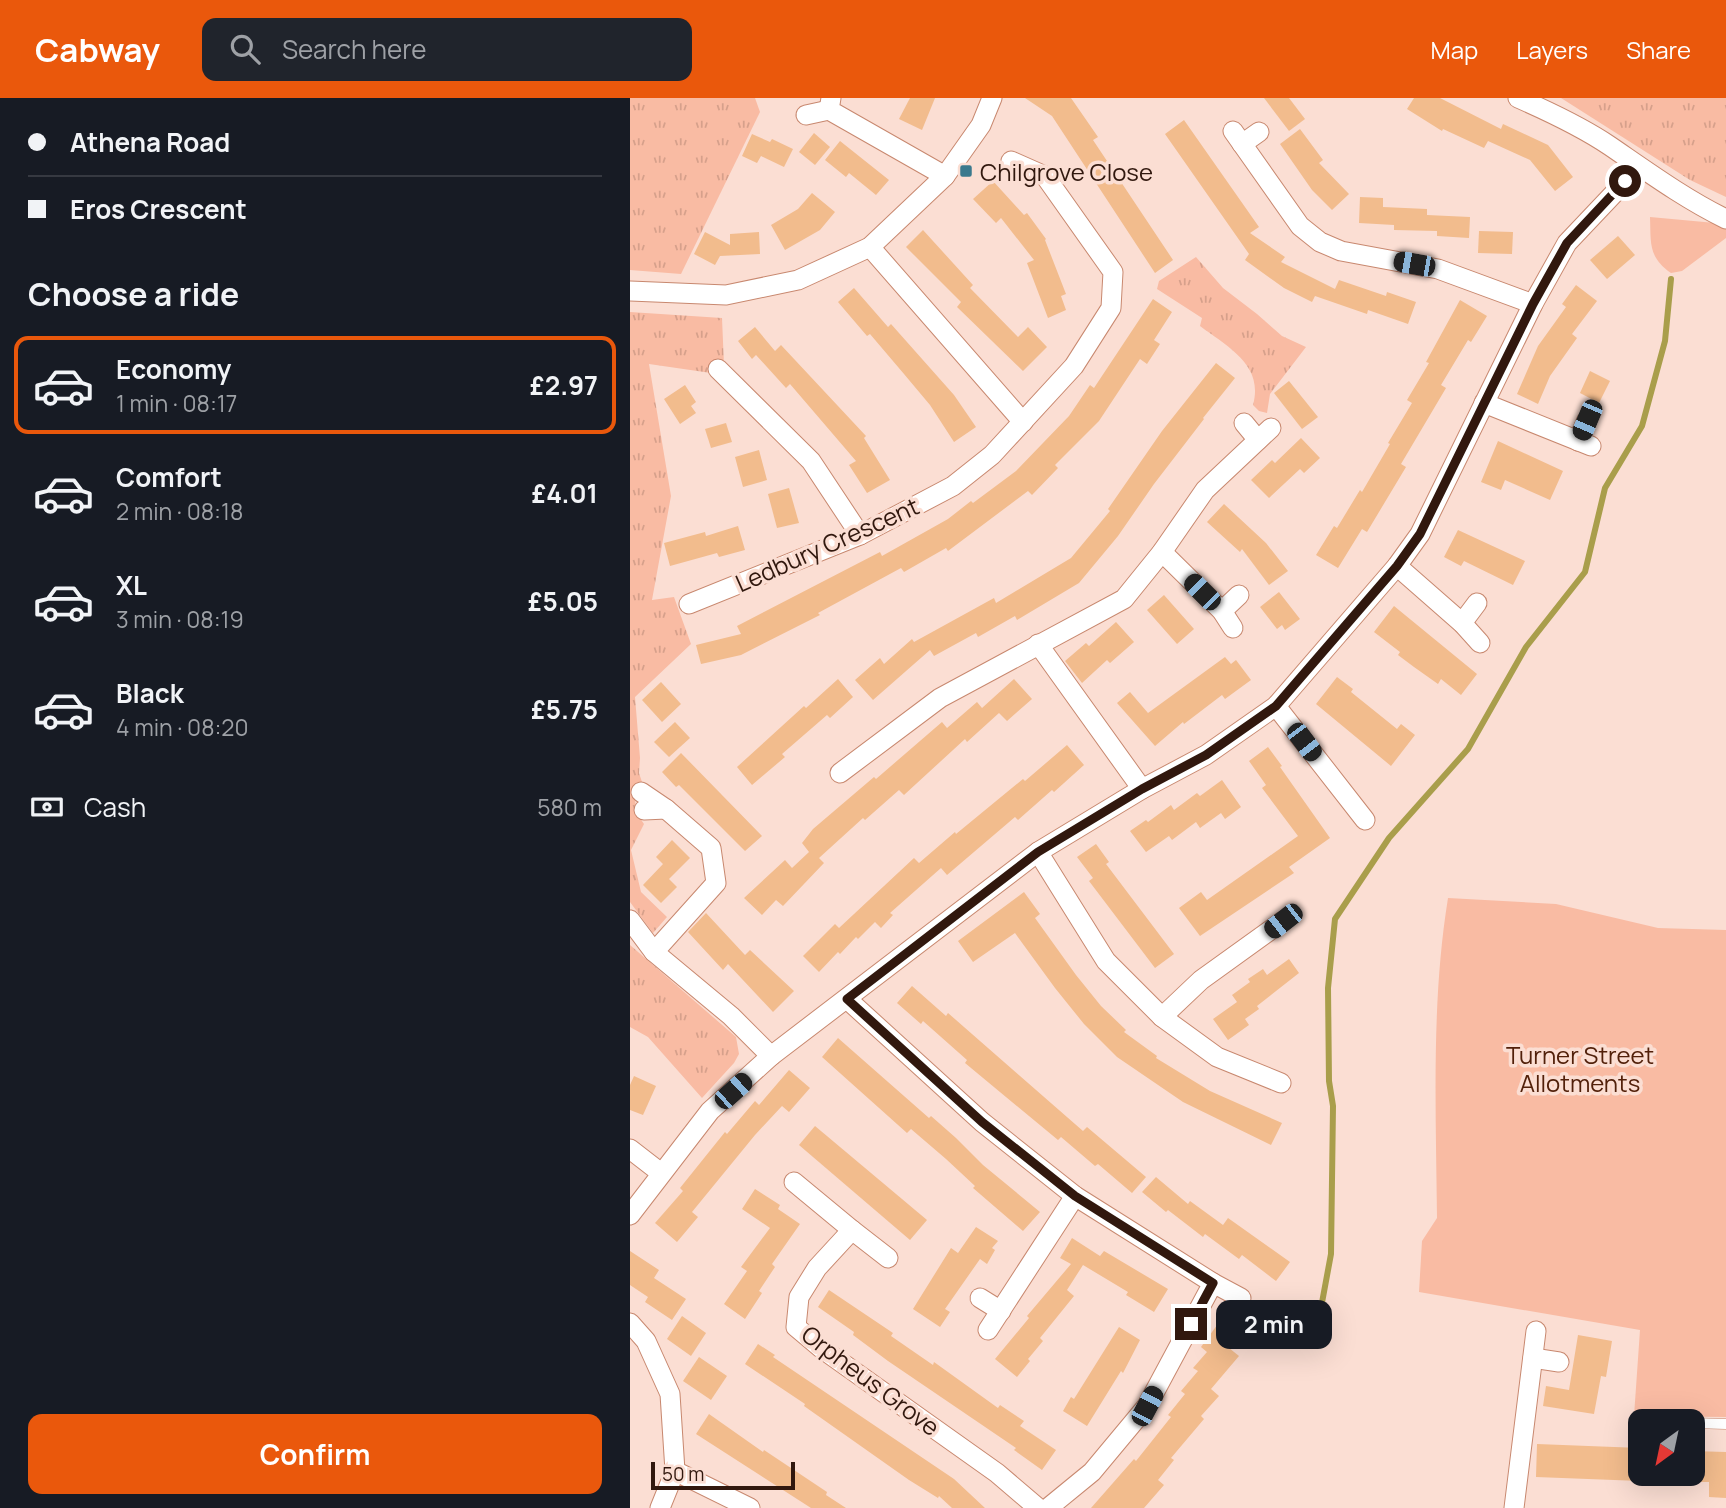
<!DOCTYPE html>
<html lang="en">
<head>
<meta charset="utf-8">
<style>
	:root { --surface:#171b24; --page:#20242c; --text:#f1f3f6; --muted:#9ea1a6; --line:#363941; --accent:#ea580c }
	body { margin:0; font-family:Manrope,sans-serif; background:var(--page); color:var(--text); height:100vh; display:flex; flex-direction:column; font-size:26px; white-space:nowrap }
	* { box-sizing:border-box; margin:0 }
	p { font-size:23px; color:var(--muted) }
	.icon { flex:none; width:38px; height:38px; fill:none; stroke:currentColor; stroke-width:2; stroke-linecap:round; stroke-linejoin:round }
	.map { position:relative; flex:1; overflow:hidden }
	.panel { display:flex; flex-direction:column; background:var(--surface); width:630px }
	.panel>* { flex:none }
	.guide { display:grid; align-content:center; height:154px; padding:0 28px; background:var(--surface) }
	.needle { width:46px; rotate:213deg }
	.controls { position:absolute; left:998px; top:1311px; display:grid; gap:14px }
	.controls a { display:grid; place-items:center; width:77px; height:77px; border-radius:14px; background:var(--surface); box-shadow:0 7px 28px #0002; font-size:35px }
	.scale { position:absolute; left:21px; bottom:18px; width:144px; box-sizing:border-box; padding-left:7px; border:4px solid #31180e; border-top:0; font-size:19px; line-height:24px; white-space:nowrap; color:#31180e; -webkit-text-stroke:5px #fbded3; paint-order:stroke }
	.end { position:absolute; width:32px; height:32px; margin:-16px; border:9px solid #31180e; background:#fff; box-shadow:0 0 0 4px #fff }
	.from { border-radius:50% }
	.bubble { position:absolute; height:49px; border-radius:14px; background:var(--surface); box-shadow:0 7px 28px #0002; font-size:23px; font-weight:700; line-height:49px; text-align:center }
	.car { position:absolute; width:21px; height:42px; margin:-21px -10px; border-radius:9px; box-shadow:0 0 5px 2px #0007; background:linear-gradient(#222 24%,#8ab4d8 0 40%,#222 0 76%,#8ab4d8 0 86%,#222 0) }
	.guide b { display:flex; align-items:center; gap:24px; height:66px; font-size:26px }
	.guide b+b { border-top:2px solid var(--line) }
	.guide i { width:18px; height:18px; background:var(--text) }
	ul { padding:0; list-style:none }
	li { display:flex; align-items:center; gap:21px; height:98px; margin:0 14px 10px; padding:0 14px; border:4px solid transparent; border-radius:14px }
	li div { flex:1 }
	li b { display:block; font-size:26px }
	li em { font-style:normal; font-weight:700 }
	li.active { border-color:var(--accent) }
	li>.icon { width:63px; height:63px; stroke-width:1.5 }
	h2 { padding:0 28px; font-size:32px; line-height:84px }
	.pay { display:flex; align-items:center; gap:18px; height:77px; padding:0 28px; font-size:26px }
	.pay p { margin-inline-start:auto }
	.cta { display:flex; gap:14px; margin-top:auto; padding:14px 28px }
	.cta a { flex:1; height:80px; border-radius:14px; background:var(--accent); color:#fff; font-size:28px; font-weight:700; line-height:80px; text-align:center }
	header { display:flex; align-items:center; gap:42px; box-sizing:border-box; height:98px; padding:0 35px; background:var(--accent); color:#fff }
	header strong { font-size:33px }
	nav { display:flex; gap:38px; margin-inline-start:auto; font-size:24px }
	.search { width:490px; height:63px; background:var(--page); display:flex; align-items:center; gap:18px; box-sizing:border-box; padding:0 24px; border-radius:14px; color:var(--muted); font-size:26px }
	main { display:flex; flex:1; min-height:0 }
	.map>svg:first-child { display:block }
	.green { fill:#f9bba3 }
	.park { fill:url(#park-tufts) }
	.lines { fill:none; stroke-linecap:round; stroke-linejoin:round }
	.stream { stroke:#a99e4b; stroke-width:6 }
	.building { fill:#f2bc8d }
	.service-casing { stroke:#c8886f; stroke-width:11 }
	.minor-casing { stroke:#c8886f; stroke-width:21 }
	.service { stroke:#fff; stroke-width:10 }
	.minor { stroke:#fff; stroke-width:19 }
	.route { stroke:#31180e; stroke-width:9 }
	.poi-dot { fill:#3a798d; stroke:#fbded3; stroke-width:2.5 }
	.labels { text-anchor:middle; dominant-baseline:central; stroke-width:7; stroke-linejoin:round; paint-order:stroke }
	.poi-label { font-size:24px; fill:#31180e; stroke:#fbded3; text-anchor:start }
	.street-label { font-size:24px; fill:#31180e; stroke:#fbded3 }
	.park-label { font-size:24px; fill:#52200a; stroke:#fbded3 }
</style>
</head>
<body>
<header>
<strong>Cabway</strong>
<div class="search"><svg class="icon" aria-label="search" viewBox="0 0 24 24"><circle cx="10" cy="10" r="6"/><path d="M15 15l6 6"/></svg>Search here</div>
<nav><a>Map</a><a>Layers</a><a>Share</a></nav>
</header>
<main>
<section class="panel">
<div class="guide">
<b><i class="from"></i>Athena Road</b>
<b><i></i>Eros Crescent</b>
</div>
<h2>Choose a ride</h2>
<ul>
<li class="active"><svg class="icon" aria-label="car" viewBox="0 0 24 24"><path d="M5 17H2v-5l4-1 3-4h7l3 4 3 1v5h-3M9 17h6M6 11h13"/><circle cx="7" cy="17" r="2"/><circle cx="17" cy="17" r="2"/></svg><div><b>Economy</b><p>1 min · 08:17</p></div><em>£2.97</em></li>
<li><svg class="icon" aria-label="car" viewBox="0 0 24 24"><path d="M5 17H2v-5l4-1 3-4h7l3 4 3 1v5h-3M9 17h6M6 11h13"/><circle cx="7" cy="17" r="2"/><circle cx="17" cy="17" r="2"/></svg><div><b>Comfort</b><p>2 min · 08:18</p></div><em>£4.01</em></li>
<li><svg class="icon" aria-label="car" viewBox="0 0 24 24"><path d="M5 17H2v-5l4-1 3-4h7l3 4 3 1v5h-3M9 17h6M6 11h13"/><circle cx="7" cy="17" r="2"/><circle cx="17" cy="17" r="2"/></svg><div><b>XL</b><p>3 min · 08:19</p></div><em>£5.05</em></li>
<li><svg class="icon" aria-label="car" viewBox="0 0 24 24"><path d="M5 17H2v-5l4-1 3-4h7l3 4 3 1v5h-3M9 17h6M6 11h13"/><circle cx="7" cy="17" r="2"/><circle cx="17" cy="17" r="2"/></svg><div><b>Black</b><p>4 min · 08:20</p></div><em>£5.75</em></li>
</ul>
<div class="pay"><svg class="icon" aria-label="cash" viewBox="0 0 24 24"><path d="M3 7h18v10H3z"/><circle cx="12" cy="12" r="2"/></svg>Cash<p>580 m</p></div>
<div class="cta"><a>Confirm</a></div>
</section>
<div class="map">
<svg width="1096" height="1410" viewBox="0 0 1096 1410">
	<defs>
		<pattern id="park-tufts" width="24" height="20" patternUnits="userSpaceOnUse" patternTransform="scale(1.75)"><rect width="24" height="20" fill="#f9bba3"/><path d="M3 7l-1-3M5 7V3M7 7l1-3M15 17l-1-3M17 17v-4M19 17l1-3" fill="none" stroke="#d6a08b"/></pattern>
	</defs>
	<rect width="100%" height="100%" fill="#fbded3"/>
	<g class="green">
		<path d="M 1020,119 L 1096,126 L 1096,140 L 1052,173 L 1041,175 C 1018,159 1021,145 1020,119 Z"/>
		<path d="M 818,800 L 926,806 L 1028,830 L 1096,832 L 1096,1319 L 1004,1318 L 1010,1232 L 789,1194 L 792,1143 L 807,1120 C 806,1013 801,905 818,800 Z"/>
	</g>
	<g class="park">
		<polygon points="0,0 125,0 130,14 51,176 0,172"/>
		<polygon points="931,0 1096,0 1096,99 1060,82"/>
		<path d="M 566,159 L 593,190 L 627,216 L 652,238 L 676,249 L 640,296 L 637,315 L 629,313 L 623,307 C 634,267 598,249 570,228 L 572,220 L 527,191 L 529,183 Z"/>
		<polygon points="0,214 92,220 94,267 81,275 19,266 41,398 22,502 44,499 61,546 5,599 10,660 9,675 14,690 5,702 7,716 14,726 1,752 11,794 37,819 23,835 0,804"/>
		<polygon points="0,847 106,939 109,956 104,965 72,1000 18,939 0,929"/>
	</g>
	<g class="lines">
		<polyline class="stream" points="686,1237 701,1156 703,1008 699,983 698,890 705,821 759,740 838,651 896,549 955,474 975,390 1012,328 1035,243 1041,181"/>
	</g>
	<g class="building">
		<polygon points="280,0 305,0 292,32 269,21"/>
		<polygon points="395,0 441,0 468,39 463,42 543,162 525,175 422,18"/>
		<polygon points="634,0 659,0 675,21 659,33"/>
		<polygon points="784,0 810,0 871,31 873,26 918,47 943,79 925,93 900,62 858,43 854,50 813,31 812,33 777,11"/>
		<polygon points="554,22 629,129 620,135 655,159 651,164 705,191 709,182 756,198 757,194 786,204 778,226 738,212 737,216 685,198 682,204 654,190 615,162 619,156 535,36"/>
		<polygon points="670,31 693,62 689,65 719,96 702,112 682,92 650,46"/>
		<polygon points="184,35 200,49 185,67 169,54"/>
		<polygon points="122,36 140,44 142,41 163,51 154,69 131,58 127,65 112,58"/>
		<polygon points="210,43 259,82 246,97 219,75 216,79 195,62"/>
		<polygon points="363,83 394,117 397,115 416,141 415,142 436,196 431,198 436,212 418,220 397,165 404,162 371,120 366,125 343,101"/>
		<polygon points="182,95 205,114 190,132 155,152 141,127 168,111"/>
		<polygon points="730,99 753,100 753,109 797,111 797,117 840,119 839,140 807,138 807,133 764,132 764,127 729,125"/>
		<polygon points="293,132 343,187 340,190 388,239 398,229 417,249 393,273 327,209 331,204 276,149"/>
		<polygon points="849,133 883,134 882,156 848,155"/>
		<polygon points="75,134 100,147 100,136 129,134 130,156 90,158 85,167 64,156"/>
		<polygon points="988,138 1005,157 977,181 960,162"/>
		<polygon points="946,187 967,203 942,236 947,240 920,278 908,306 887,296 908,248 936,209 932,206"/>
		<polygon points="224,190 258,229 261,226 324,297 346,329 324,344 300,307 274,276 240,236 237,238 208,204"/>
		<polygon points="523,201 542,214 524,242 530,246 517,266 510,261 469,323 425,367 428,370 402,397 398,393 318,453 316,450 274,474 271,470 188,515 190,517 111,557 71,566 66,547 111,536 107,528 250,454 252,458 318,421 341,403 343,405 386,373 439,318 460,287 464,290"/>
		<polygon points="830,202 857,218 841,244 838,242 811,287 816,290 771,366 776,369 737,434 732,431 708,470 686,457 704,428 707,430 730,392 732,394 760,346 758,345 782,305 777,302 799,265 796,264"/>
		<polygon points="125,229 145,253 151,247 236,338 234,340 260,382 237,395 219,367 226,363 160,286 156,290 126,257 122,261 108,243"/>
		<polygon points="586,265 605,280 573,320 574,321 524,386 488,438 449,485 387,522 385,518 348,539 346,535 304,558 300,552 243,602 225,582 250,560 254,566 282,541 284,544 364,500 366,505 441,460 480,413 478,411 532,333"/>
		<polygon points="960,273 980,283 969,305 950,295"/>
		<polygon points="659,283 688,319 672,331 644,295"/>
		<polygon points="55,287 66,304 61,308 66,315 50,326 34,301"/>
		<polygon points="96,325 102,344 81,350 75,331"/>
		<polygon points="671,340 690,360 674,375 670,371 639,400 621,382 642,362 645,365"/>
		<polygon points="868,343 933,373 920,402 875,382 871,392 851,384"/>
		<polygon points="129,352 137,382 113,389 105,359"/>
		<polygon points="159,390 169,425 147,430 138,396"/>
		<polygon points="594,406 636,445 658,473 639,487 612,451 610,454 577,424"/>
		<polygon points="108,428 115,452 89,459 87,455 40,468 34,445 75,434 76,438"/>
		<polygon points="828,432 895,463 883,487 834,463 831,468 814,459"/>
		<polygon points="649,494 670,521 655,532 652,527 647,531 630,509"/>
		<polygon points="534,497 564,531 547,546 517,512"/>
		<polygon points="764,508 847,576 831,597 811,581 808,586 784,569 768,557 770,554 744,534"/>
		<polygon points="486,524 504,544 480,565 477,562 452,585 435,563 456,545 459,548"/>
		<polygon points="595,559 601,566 606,562 621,582 595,601 592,597 554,626 553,624 525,648 487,605 500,594 518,615"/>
		<polygon points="707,579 723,591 721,594 767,631 771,626 785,637 761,668 686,606"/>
		<polygon points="208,581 223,599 200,620 197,617 152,656 155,659 122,687 107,669 174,608 176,610"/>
		<polygon points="384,581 402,601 377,623 369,615 337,644 335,641 274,697 269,692 235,722 233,720 189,760 194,765 153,808 146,802 132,817 114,800 155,762 162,770 179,754 172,745 183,731 244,679 246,681 312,624 317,630 347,604 352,610"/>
		<polygon points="31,584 51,606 32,624 12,602"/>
		<polygon points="45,624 60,640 39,659 24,644"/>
		<polygon points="437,647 454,667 424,694 422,692 388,722 385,719 317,777 311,770 260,815 263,817 251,830 245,824 228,841 226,839 210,856 208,854 189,874 173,858 205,826 209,830 284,760 289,765 325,734 326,736 393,681 395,683"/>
		<polygon points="638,649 652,668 650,669 700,740 659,769 664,775 570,838 549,810 571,794 577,802 668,738 632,690 636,687 619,663"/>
		<polygon points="51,655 132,738 115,753 49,687 46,689 32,674"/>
		<polygon points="592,682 611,709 595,721 591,715 570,730 566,724 542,742 539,738 516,754 500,733 516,722 518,724 541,707 544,712 567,695 570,698"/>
		<polygon points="42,742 60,760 39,781 47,789 31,805 13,787 33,766 26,759"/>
		<polygon points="466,746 479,764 476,766 544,856 525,870 459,783 463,780 447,759"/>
		<polygon points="394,794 410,816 405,820 446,877 471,908 496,932 494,934 527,958 526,960 580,993 652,1025 641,1047 553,1004 487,959 454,926 425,890 385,835 343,864 328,843"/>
		<polygon points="76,815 115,857 120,852 164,893 143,914 98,866 93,872 58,834"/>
		<polygon points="659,861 669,875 627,908 629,911 615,921 619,927 598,942 583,921 607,904 602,897 620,884 618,881 633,871 637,877"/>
		<polygon points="282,888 316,918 318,915 453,1033 457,1029 516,1079 502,1095 468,1066 465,1068 431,1039 428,1042 335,965 337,962 293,923 291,926 267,905"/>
		<polygon points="208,940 299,1020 301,1018 326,1040 353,1067 410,1114 393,1133 343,1090 345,1088 316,1061 281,1031 277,1035 192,959"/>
		<polygon points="159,972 180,990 159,1014 152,1008 125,1037 62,1114 68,1119 47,1144 25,1125 53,1093 50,1090 95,1034 97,1036 125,1003 129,1007"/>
		<polygon points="4,978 26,988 13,1017 0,1012 0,987"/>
		<polygon points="185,1028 297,1122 280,1142 169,1047"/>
		<polygon points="526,1079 558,1106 560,1103 593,1127 598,1120 660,1164 646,1183 612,1157 609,1161 575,1136 573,1139 538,1112 536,1114 512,1094"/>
		<polygon points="125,1091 150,1107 148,1111 170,1126 142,1166 145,1169 129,1193 132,1195 115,1221 94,1206 117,1173 111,1169 140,1130 112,1111"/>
		<polygon points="346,1129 368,1143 362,1150 365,1152 357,1166 350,1161 315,1211 320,1214 310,1229 283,1211 321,1150 328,1155"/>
		<polygon points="442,1140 470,1158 474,1153 538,1191 524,1214 496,1197 498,1194 453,1167 437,1192 444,1198 410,1240 413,1243 398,1261 400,1263 387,1279 365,1261 399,1220 397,1218 441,1166 430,1160"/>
		<polygon points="0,1153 29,1172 24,1180 56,1201 42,1222 15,1204 18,1199 0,1187"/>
		<polygon points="199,1192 263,1235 261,1238 303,1267 304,1264 368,1310 370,1307 394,1323 390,1328 426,1352 412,1372 384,1352 386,1350 258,1263 223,1237 224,1234 188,1209"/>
		<polygon points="52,1218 76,1235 61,1258 37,1241"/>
		<polygon points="593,1219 612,1235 599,1250 609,1258 581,1291 589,1298 571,1318 574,1321 541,1360 544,1362 528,1382 534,1387 514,1410 461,1410 504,1361 506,1363 541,1319 538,1317 555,1296 551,1293 568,1273 563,1270 577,1254 571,1249"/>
		<polygon points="489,1229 510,1242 493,1275 491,1273 457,1328 433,1313 441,1299 444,1301"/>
		<polygon points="948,1237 982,1243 976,1279 971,1278 964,1316 913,1308 916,1288 939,1292"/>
		<polygon points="128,1246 145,1257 143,1259 324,1381 355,1410 322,1410 309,1398 308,1400 279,1382 174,1308 175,1306 115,1266"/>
		<polygon points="69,1259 97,1278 81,1302 53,1283"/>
		<polygon points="79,1316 133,1354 134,1352 197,1394 196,1397 216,1410 181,1410 66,1336"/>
		<polygon points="907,1346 1010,1350 1010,1383 906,1379"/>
		<polygon points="1062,1353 1096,1354 1096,1400 1079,1399 1079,1384 1062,1384"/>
	</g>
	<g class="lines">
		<g class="service-casing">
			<g id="service">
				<polyline points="1015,1323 1020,1323"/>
				<polyline points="1062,1325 1096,1326"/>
			</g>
		</g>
		<g class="minor-casing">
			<g id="minor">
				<polyline points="201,0 199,12 315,78"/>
				<path d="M 888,0 C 920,14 952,29 980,48 C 1018,74 1055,101 1096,121"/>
				<polyline points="176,17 199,12"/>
				<polyline points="603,33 670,128 690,144 711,153 808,171 903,206"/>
				<polyline points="612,46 629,34"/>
				<polyline points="240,149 393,324"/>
				<polyline points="0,193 96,197 168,182 240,149 315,78 351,27 362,0"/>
				<polyline points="88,271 181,363 230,437"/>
				<polyline points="854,305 961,348"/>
				<polyline points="614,325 628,342"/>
				<polyline points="948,343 957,322"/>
				<polyline points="532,454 592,513 603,530"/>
				<polyline points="767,468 832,525 850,545"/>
				<polyline points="59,506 230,437 323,388 362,357 444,268 481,210 483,174 415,78 381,63"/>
				<polyline points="592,513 609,497"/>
				<polyline points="832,525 847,505"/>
				<polyline points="408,546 512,691"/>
				<polyline points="646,608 735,722"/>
				<polyline points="210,675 310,600 494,501 532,454 575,392 641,330"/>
				<polyline points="11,694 36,711 14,712"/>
				<polyline points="408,754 476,863 532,919 587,959 651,985"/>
				<polyline points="0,822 24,854 101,918 141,958"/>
				<polyline points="24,854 86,785 81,750 36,711"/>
				<polyline points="217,901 352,1024 445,1098 583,1185 517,1308 462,1374 418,1410"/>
				<polyline points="532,919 571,882 653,823"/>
				<polyline points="0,1051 31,1075"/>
				<polyline points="164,1084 222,1132"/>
				<polyline points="0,1117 80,1013 141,958 408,754 512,691 576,657 646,608 767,468 790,436 903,206 937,145 1009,69"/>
				<polyline points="258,1160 222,1132 187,1170 169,1199 166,1229 191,1250 367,1375 408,1410"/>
				<polyline points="583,1185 611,1200"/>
				<polyline points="350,1200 371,1213"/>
				<polyline points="0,1225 16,1243 40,1296 45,1373 30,1410"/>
				<polyline points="358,1232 445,1098"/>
				<polyline points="903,1260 929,1264"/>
				<polyline points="45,1373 120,1410"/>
				<polyline points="884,1410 906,1233"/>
			</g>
		</g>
		<use href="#service" class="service"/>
		<use href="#minor" class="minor"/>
	</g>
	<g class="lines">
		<polyline class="route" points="561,1226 583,1185 445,1098 352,1024 217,901 408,754 512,691 576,657 646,608 767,468 790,436 903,206 937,145 995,83"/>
	</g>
	<rect class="poi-dot" x="329" y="66" width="14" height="14" rx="3.5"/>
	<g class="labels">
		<g class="poi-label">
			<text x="350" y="73">Chilgrove Close</text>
		</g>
		<g class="street-label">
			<text transform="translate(197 446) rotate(-24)">Ledbury Crescent</text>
			<text transform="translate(241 1282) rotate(37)">Orpheus Grove</text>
		</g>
		<g class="park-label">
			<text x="950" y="956">Turner Street<tspan x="950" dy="28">Allotments</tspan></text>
		</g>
	</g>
</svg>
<div class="controls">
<a><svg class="needle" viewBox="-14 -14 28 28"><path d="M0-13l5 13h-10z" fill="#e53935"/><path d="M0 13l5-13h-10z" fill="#9ea1a6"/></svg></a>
</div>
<div class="scale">50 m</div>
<i class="end from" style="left:995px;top:83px"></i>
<i class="end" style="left:561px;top:1226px"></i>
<div class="bubble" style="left:586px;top:1202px;width:116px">2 min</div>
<i class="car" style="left:784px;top:166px;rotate:280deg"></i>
<i class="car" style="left:957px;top:322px;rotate:203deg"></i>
<i class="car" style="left:572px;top:494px;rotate:315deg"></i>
<i class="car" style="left:674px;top:644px;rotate:143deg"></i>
<i class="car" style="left:653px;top:823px;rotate:232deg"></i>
<i class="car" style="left:103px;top:993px;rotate:48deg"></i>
<i class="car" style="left:517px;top:1308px;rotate:28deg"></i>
</div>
</main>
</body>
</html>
